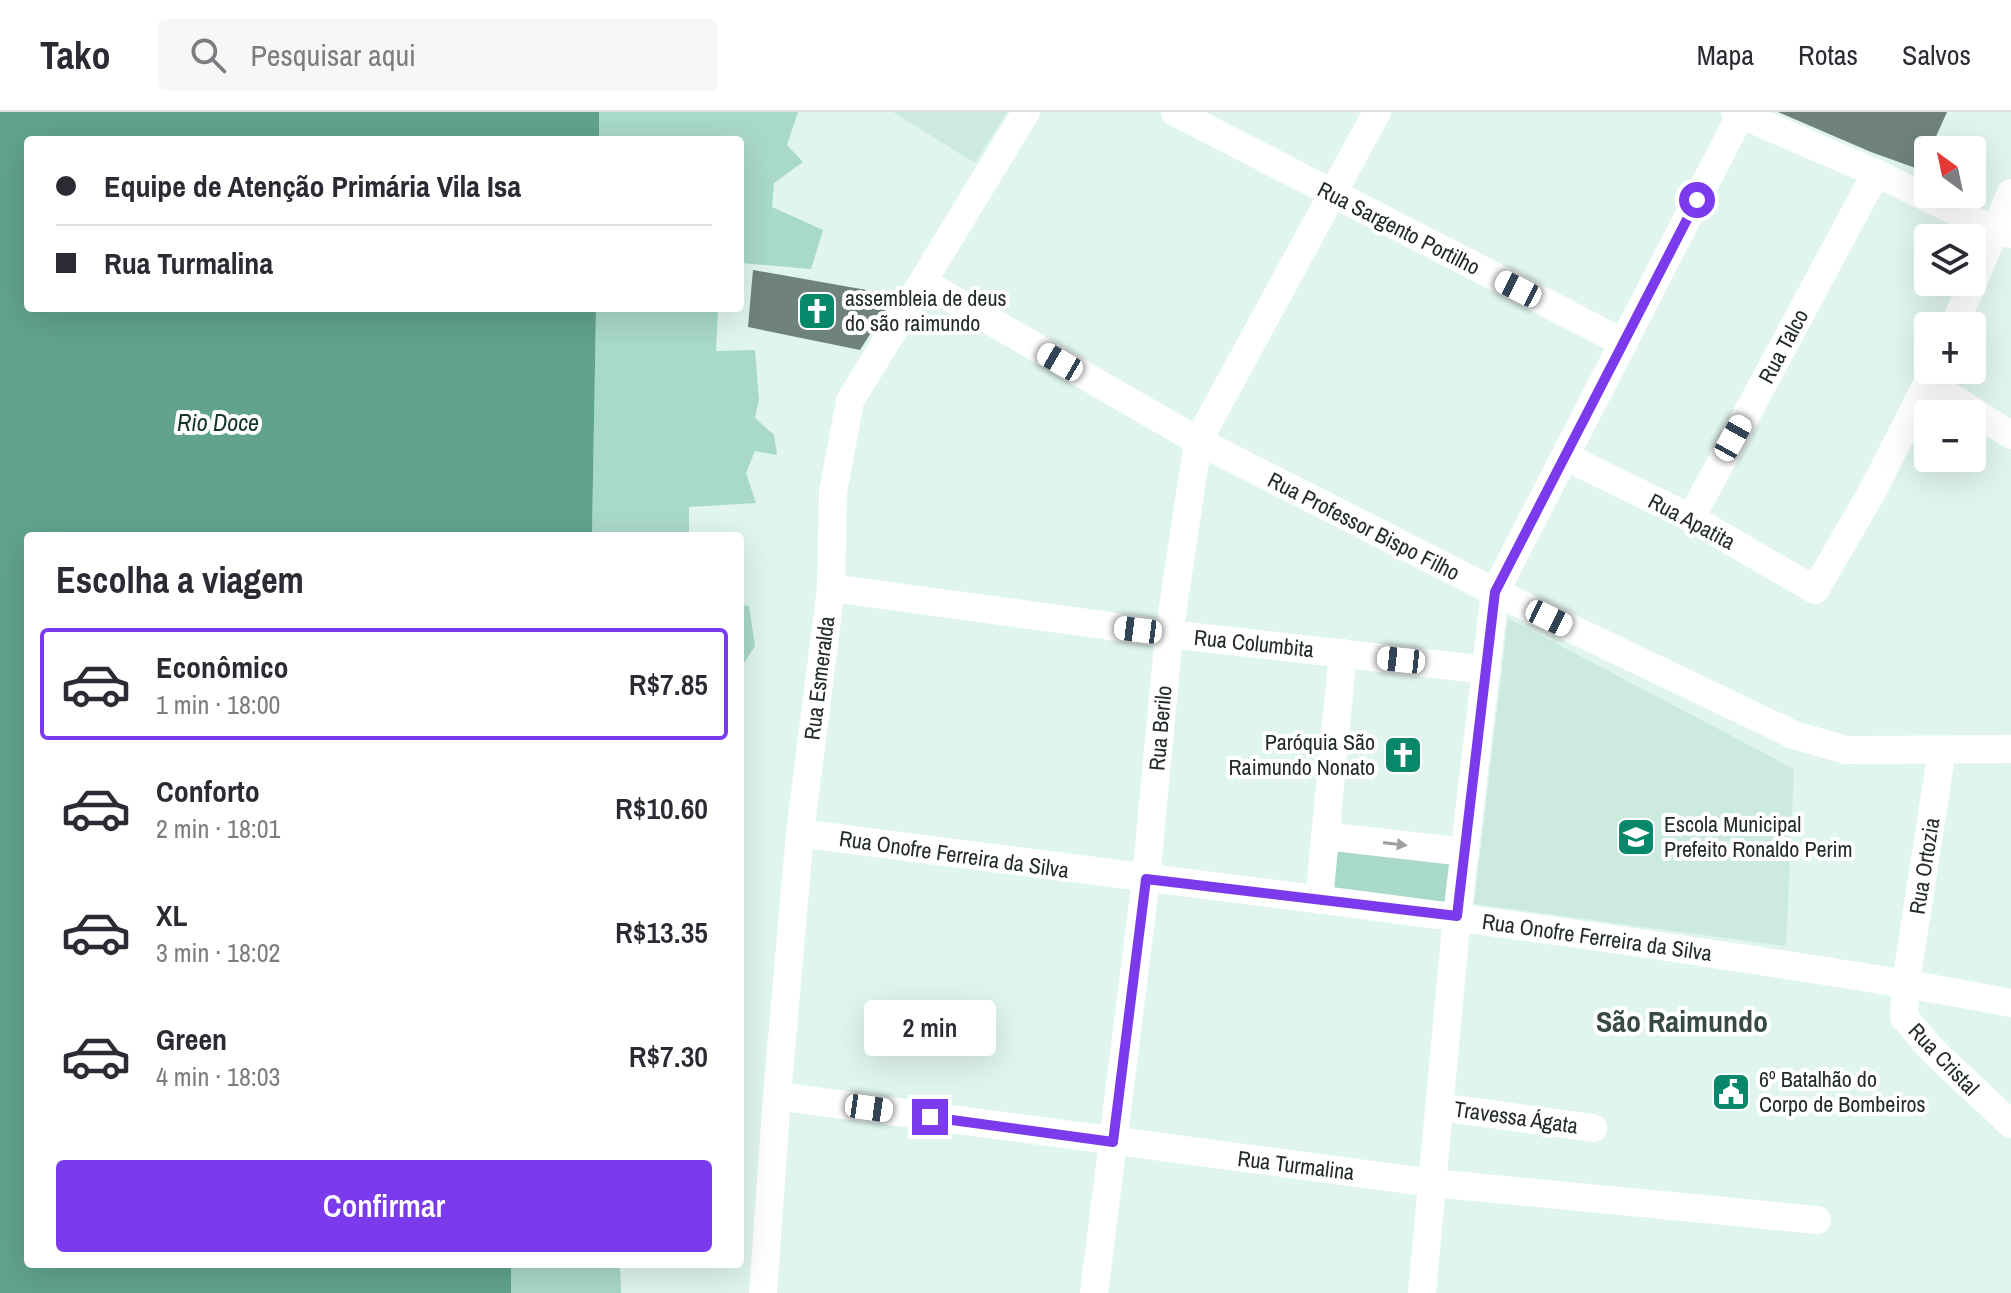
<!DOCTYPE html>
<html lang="pt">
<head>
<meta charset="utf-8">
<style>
	:root { --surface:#fff; --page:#f7f7f7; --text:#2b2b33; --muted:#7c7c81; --line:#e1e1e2; --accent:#7c3aed }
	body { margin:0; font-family:"Archivo Narrow",sans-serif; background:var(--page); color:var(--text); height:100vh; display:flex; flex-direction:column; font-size:30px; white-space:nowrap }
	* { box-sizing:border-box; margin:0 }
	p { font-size:26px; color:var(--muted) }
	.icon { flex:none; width:44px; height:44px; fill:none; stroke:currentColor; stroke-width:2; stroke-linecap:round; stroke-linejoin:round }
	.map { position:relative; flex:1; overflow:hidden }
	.drawer { position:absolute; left:24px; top:420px; width:720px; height:736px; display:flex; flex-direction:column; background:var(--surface); border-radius:8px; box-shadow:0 8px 32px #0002 }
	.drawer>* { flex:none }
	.banner { position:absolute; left:24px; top:24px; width:720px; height:176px; border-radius:8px; box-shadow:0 8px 32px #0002; display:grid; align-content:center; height:176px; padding:0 32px; background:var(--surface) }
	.needle { width:52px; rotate:327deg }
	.fabs { position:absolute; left:1914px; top:24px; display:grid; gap:16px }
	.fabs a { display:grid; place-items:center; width:72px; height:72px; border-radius:8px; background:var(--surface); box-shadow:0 8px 32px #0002; font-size:40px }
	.end { position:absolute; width:36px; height:36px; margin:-18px; border:10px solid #7c3aed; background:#fff; box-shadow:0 0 0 4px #fff }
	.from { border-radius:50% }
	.bubble { position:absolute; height:56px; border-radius:8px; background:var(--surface); box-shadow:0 8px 32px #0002; font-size:26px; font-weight:600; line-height:56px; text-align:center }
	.car { position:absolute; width:24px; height:48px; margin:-24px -12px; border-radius:10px; box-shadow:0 0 6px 2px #0007; background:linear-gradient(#fff 24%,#345 0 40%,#fff 0 76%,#345 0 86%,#fff 0) }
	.banner b { display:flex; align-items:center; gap:28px; height:76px; font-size:30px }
	.banner b+b { border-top:2px solid var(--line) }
	.banner i { width:20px; height:20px; background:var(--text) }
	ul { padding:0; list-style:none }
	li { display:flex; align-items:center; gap:24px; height:112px; margin:0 16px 12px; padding:0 16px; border:4px solid transparent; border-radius:8px }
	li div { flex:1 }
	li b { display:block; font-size:30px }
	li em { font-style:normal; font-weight:600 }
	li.active { border-color:var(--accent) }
	li>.icon { width:72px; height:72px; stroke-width:1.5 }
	h2 { padding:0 32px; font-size:36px; line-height:96px }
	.cta { display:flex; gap:16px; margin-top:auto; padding:16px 32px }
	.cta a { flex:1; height:92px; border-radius:8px; background:var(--accent); color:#fff; font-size:32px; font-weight:600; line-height:92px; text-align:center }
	header { display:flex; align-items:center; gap:48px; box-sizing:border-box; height:112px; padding:0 40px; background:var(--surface); border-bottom:2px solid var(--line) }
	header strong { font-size:38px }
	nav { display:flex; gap:44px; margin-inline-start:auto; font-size:28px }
	.search { width:560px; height:72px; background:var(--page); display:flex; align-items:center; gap:20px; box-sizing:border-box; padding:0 28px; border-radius:8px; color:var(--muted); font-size:30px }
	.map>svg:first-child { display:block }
	.built { fill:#cceade }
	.green { fill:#a9d9c7 }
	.water { fill:#61a38d }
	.building { fill:#6f837c }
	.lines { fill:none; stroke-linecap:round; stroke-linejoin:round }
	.minor { stroke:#fff; stroke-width:28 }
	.oneway { fill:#9ca09f }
	.route { stroke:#7c3aed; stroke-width:10 }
	.labels { text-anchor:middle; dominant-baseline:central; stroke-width:8; stroke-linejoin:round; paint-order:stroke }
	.street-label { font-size:22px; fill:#242c29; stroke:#fff }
	.poi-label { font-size:22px; fill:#242c29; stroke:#fff; text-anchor:start }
	.water-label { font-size:24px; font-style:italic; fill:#14342b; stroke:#fff }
	.district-label { font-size:30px; font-weight:bold; fill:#374a43; stroke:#fff }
</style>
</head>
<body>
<header>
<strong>Tako</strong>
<div class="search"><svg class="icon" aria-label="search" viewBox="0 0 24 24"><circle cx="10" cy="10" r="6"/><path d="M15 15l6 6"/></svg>Pesquisar aqui</div>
<nav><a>Mapa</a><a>Rotas</a><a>Salvos</a></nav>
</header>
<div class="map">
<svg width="2011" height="1181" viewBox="0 0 2011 1181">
	<rect width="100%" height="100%" fill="#dff5ed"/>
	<g class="built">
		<polygon points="893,0 1007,0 975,51"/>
		<polygon points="1508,506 1794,657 1786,834 1474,792"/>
	</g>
	<g class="green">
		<polygon points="599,0 798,0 787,33 803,50 774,71 772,95 823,118 811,157 740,151 740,28 599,28"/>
		<polygon points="596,196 718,196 716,239 755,238 759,288 755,306 774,323 777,343 755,339 746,361 756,391 689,395 689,424 592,424"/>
		<polygon points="740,493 749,494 755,534 740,557"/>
		<polygon points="1328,727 1451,744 1444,798 1322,785"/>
		<polygon points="511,1152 620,1152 621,1181 511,1181"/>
	</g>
	<polygon class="water" points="0,0 599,0 599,28 28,28 28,196 596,196 592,424 28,424 28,1152 511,1152 511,1181 0,1181"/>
	<g class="building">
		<polygon points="1778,0 1947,0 1921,58 1871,40"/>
		<polygon points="753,158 895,183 860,238 748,215"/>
	</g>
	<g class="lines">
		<g class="minor">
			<polyline points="1175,0 1624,231"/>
			<polyline points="1735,0 1876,61 1996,119 2011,122"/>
			<polyline points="923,170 1198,329 1495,480 1794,623 1846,638 2011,637"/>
			<polyline points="1954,214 2011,81"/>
			<polyline points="1929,271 2011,323"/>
			<polyline points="1566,345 1691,406 1815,478 1872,380 1934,258"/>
			<polyline points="1691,406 1876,61"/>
			<polyline points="831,476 1169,522 1487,558"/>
			<polyline points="1942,638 1906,870 1904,905 1932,938 2011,1012"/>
			<path d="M 800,721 C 1084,759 1369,791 1653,833 C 1773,851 1892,868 2011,891"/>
			<polyline points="1325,724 1465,740"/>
			<polyline points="1319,788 1343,541"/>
			<polyline points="777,984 1433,1071 1817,1108"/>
			<polyline points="1440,995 1593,1016"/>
			<polyline points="763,1181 777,984 800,721 831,476 833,380 850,289 1026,0"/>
			<polyline points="1094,1181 1146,767 1169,522 1198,329 1377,0"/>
			<polyline points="1422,1181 1457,804 1495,480 1742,0"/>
		</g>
	</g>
	<defs><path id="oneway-solid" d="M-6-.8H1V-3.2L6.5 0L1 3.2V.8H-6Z" transform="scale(2)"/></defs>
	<use class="oneway" href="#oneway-solid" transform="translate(1395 732) rotate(7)"/>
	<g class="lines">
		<polyline class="route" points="930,1005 1113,1030 1146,767 1457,804 1495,480 1697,88"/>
	</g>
	<defs>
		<g id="church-square" transform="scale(2)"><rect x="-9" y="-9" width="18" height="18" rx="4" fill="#08886b" stroke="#fff"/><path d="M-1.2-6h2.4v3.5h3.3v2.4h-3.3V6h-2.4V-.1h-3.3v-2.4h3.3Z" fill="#fff"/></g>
		<g id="school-square" transform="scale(2)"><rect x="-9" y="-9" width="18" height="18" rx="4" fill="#08886b" stroke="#fff"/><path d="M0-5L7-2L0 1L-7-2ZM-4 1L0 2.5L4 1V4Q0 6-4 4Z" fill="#fff"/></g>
		<g id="civic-square" transform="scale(2)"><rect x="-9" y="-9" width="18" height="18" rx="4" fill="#08886b" stroke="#fff"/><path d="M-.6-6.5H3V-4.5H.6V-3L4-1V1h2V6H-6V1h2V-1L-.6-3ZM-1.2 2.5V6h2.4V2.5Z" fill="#fff"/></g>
	</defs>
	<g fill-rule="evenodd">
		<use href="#church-square" x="817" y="199"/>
		<use href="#church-square" x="1403" y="643"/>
		<use href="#school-square" x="1636" y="725"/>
		<use href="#civic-square" x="1731" y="980"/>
	</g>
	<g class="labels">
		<g class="street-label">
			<text transform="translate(1399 116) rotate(27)">Rua Sargento Portilho</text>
			<text transform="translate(1783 234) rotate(-62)">Rua Talco</text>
			<text transform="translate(1692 409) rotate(28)">Rua Apatita</text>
			<text transform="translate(1364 414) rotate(27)">Rua Professor Bispo Filho</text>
			<text transform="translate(1254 531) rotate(6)">Rua Columbita</text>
			<text transform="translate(819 566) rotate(-83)">Rua Esmeralda</text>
			<text transform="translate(1160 616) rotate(-85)">Rua Berilo</text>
			<text transform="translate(954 742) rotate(8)">Rua Onofre Ferreira da Silva</text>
			<text transform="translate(1924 754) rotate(-81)">Rua Ortozia</text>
			<text transform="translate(1597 825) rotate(8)">Rua Onofre Ferreira da Silva</text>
			<text transform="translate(1944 947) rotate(46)">Rua Cristal</text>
			<text transform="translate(1516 1005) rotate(8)">Travessa Ágata</text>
			<text transform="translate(1296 1053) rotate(7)">Rua Turmalina</text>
		</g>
		<g class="poi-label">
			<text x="845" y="186">assembleia de deus<tspan x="845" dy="25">do são raimundo</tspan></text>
			<text x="1375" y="630" text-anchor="end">Paróquia São<tspan x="1375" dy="25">Raimundo Nonato</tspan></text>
			<text x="1664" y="712">Escola Municipal<tspan x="1664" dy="25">Prefeito Ronaldo Perim</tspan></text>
			<text x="1759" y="967">6º Batalhão do<tspan x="1759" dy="25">Corpo de Bombeiros</tspan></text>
		</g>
		<g class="water-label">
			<text x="218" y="310">Rio Doce</text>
		</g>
		<g class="district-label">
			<text x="1682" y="909">São Raimundo</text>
		</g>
	</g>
</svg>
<div class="fabs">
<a><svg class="needle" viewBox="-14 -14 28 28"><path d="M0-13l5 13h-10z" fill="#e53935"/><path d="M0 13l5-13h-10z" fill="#7c7c81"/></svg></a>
<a><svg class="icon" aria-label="layers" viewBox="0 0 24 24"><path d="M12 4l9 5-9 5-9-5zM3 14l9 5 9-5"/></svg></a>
<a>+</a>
<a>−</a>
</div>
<i class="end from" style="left:1697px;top:88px"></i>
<i class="end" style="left:930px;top:1005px"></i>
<div class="bubble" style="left:864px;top:888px;width:132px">2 min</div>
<i class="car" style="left:1518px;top:177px;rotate:297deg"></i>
<i class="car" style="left:1060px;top:250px;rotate:300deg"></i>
<i class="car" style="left:1733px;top:326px;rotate:29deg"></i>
<i class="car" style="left:1549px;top:506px;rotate:116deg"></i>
<i class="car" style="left:1138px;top:518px;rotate:277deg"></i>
<i class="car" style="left:1401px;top:548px;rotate:276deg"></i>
<i class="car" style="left:869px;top:996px;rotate:98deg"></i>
<div class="banner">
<b><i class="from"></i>Equipe de Atenção Primária Vila Isa</b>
<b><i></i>Rua Turmalina</b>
</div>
<section class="drawer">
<h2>Escolha a viagem</h2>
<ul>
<li class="active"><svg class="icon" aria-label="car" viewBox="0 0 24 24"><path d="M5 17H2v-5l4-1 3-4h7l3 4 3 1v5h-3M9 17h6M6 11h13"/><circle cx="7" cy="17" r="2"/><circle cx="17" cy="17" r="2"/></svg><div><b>Econômico</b><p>1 min · 18:00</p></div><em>R$7.85</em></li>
<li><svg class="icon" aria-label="car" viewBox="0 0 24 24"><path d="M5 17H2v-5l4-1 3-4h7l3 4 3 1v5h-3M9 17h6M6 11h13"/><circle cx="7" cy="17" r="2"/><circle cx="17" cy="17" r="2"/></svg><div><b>Conforto</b><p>2 min · 18:01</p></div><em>R$10.60</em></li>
<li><svg class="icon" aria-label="car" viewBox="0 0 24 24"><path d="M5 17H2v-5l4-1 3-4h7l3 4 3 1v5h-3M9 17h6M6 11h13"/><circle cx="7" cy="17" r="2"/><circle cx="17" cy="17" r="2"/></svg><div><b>XL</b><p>3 min · 18:02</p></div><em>R$13.35</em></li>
<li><svg class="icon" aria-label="car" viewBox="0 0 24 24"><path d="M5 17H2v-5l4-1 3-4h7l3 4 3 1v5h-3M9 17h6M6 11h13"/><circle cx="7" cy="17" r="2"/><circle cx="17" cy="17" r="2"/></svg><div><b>Green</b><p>4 min · 18:03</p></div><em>R$7.30</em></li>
</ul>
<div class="cta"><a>Confirmar</a></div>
</section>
</div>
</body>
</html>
